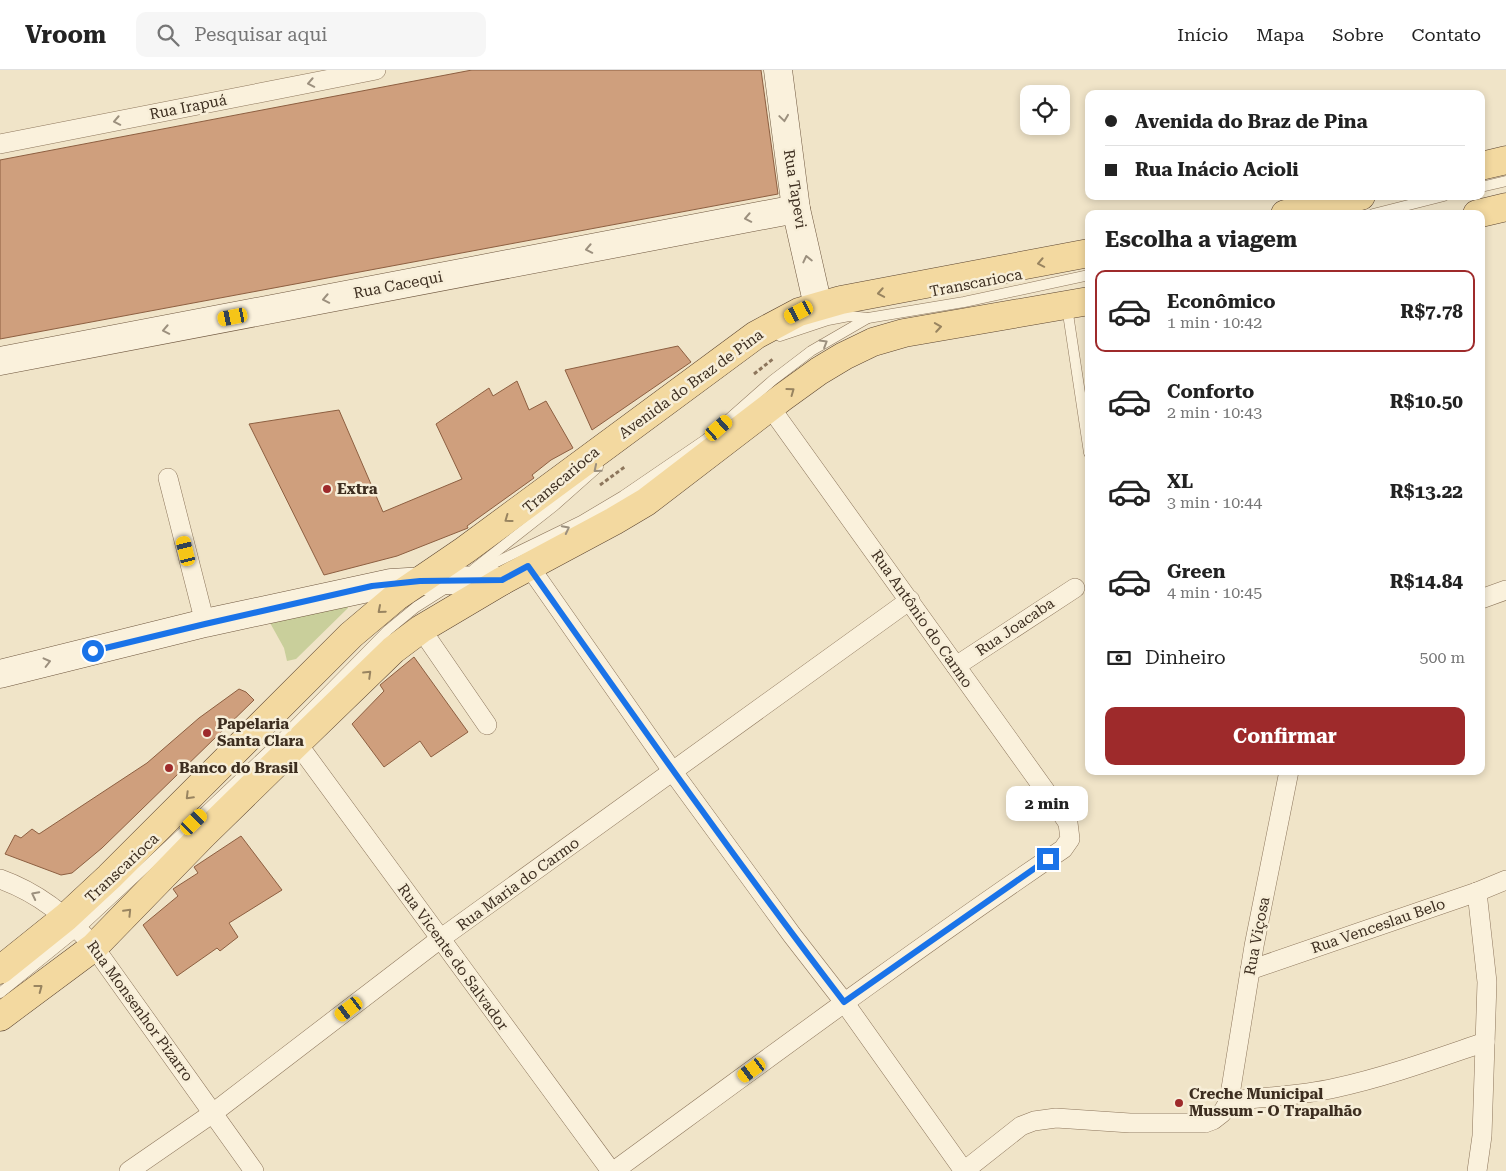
<!DOCTYPE html>
<html lang="pt">
<head>
<meta charset="utf-8">
<style>
	:root { --surface:#fff; --page:#f6f6f6; --text:#222; --muted:#767676; --line:#e0e0e0; --accent:#9e2a2b }
	body { margin:0; font-family:"Roboto Serif",serif; background:var(--page); color:var(--text); height:100vh; display:flex; flex-direction:column; font-size:19px; white-space:nowrap }
	* { box-sizing:border-box; margin:0 }
	p { font-size:16px; color:var(--muted) }
	.icon { flex:none; width:28px; height:28px; fill:none; stroke:currentColor; stroke-width:2; stroke-linecap:round; stroke-linejoin:round }
	.map { position:relative; flex:1; overflow:hidden }
	.details { position:absolute; left:1085px; top:140px; width:400px; height:565px; display:flex; flex-direction:column; background:var(--surface); border-radius:10px; box-shadow:0 2px 8px #0003 }
	.details>* { flex:none }
	.hud { position:absolute; left:1085px; top:20px; width:400px; height:110px; border-radius:10px; box-shadow:0 2px 8px #0003; display:grid; align-content:center; height:110px; padding:0 20px; background:var(--surface) }
	.fabs { position:absolute; left:1020px; top:15px; display:grid; gap:10px }
	.fabs a { display:grid; place-items:center; width:50px; height:50px; border-radius:10px; background:var(--surface); box-shadow:0 2px 8px #0003; font-size:25px }
	.end { position:absolute; width:22px; height:22px; margin:-11px; border:6px solid #1a73e8; background:#fff; box-shadow:0 0 0 2px #fff }
	.from { border-radius:50% }
	.bubble { position:absolute; height:35px; border-radius:10px; background:var(--surface); box-shadow:0 2px 8px #0003; font-size:16px; font-weight:700; line-height:35px; text-align:center }
	.car { position:absolute; width:15px; height:30px; margin:-15px -8px; border-radius:6px; box-shadow:0 0 4px 1px #0007; background:linear-gradient(#f5c518 24%,#345 0 40%,#f5c518 0 76%,#345 0 86%,#f5c518 0) }
	.hud b { display:flex; align-items:center; gap:18px; height:48px; font-size:19px }
	.hud b+b { border-top:1px solid var(--line) }
	.hud i { width:12px; height:12px; background:var(--text) }
	ul { padding:0; list-style:none }
	li { display:flex; align-items:center; gap:15px; height:82px; margin:0 10px 8px; padding:0 10px; border:2px solid transparent; border-radius:10px }
	li div { flex:1 }
	li b { display:block; font-size:19px }
	li em { font-style:normal; font-weight:700 }
	li.selected { border-color:var(--accent) }
	li>.icon { width:45px; height:45px; stroke-width:1.5 }
	h2 { padding:0 20px; font-size:22px; line-height:60px }
	.pay { display:flex; align-items:center; gap:12px; height:55px; padding:0 20px; font-size:19px }
	.pay p { margin-inline-start:auto }
	.primary-button { display:flex; gap:10px; margin-top:auto; padding:10px 20px }
	.primary-button a { flex:1; height:58px; border-radius:10px; background:var(--accent); color:#fff; font-size:20px; font-weight:700; line-height:58px; text-align:center }
	header { display:flex; align-items:center; gap:30px; box-sizing:border-box; height:70px; padding:0 25px; background:var(--surface); border-bottom:1px solid var(--line) }
	header strong { font-size:24px }
	nav { display:flex; gap:28px; margin-inline-start:auto; font-size:18px }
	.search { width:350px; height:45px; background:var(--page); display:flex; align-items:center; gap:12px; box-sizing:border-box; padding:0 18px; border-radius:10px; color:var(--muted); font-size:19px }
	.map>svg:first-child { display:block }
	.green { fill:#c9cf9b }
	.building { fill:#cf9f7d; stroke:#8d5f41 }
	.lines { fill:none; stroke-linecap:round; stroke-linejoin:round }
	.lane-casing { stroke:#8d765c; stroke-width:11 }
	.street-casing { stroke:#8d765c; stroke-width:20 }
	.secondary-casing { stroke:#6f573f; stroke-width:29 }
	.primary-casing { stroke:#5b4430; stroke-width:29 }
	.path { stroke:#8d765c; stroke-width:3; stroke-dasharray:4 2.5; stroke-linecap:butt }
	.lane { stroke:#faf1dc; stroke-width:10 }
	.street { stroke:#faf1dc; stroke-width:19 }
	.secondary { stroke:#faf1dc; stroke-width:28 }
	.primary { stroke:#f3d9a0; stroke-width:28 }
	.oneway { stroke:#9c907e }
	.oneway2 { stroke:#988460 }
	.route { stroke:#1a73e8; stroke-width:6 }
	.poi-dot { fill:#9e2a2b; stroke:#f7eed8; stroke-width:2 }
	.labels { text-anchor:middle; dominant-baseline:central; stroke-width:5; stroke-linejoin:round; paint-order:stroke }
	.street-label { font-size:15px; fill:#3d2e20; stroke:#f7eed8 }
	.poi-label { font-size:15px; font-weight:bold; fill:#3d2e20; stroke:#f7eed8; text-anchor:start }
</style>
</head>
<body>
<header>
<strong>Vroom</strong>
<div class="search"><svg class="icon" aria-label="search" viewBox="0 0 24 24"><circle cx="10" cy="10" r="6"/><path d="M15 15l6 6"/></svg>Pesquisar aqui</div>
<nav><a>Início</a><a>Mapa</a><a>Sobre</a><a>Contato</a></nav>
</header>
<div class="map">
<svg width="1506" height="1101" viewBox="0 0 1506 1101">
	<rect width="100%" height="100%" fill="#f0e4c8"/>
	<polygon class="green" points="345,529 348,538 296,589 287,591 284,578 269,551"/>
	<g class="building">
		<polygon points="472,0 761,0 778,124 0,269 0,90"/>
		<polygon points="678,276 691,292 592,360 565,300"/>
		<polygon points="517,311 529,340 546,331 573,378 551,390 532,405 534,408 467,456 468,458 397,486 324,505 249,354 339,340 383,442 462,409 436,354 489,318 493,326"/>
		<polygon points="414,587 468,662 431,687 420,671 384,697 352,654 384,621 380,615"/>
		<polygon points="239,619 246,622 254,630 102,778 72,803 61,805 5,784 15,765 21,768 32,759 39,764 147,693 199,648"/>
		<polygon points="241,766 282,820 229,853 238,867 220,881 217,878 177,906 143,855 178,826 173,819 198,803 194,797"/>
	</g>
	<g class="lines">
		<g class="lane-casing">
			<g id="lane">
				<polyline points="1481,117 1506,111"/>
				<polyline points="1373,144 1444,126"/>
				<polyline points="1067,237 1089,383"/>
				<polyline points="780,266 828,250 849,246 868,248 964,232 1089,205"/>
				<polyline points="474,499 554,436 598,397"/>
				<polyline points="474,503 581,451 623,426 705,370 773,310 811,281 868,248"/>
				<polyline points="0,923 79,859 194,752 276,674 388,560 416,537 446,518"/>
			</g>
		</g>
		<g class="street-casing">
			<g id="street">
				<polyline points="0,74 376,0"/>
				<polyline points="168,408 205,553"/>
				<polyline points="529,496 673,702 792,865 844,932 964,1101 1021,1056 1034,1051 1056,1048 1130,1053 1205,1053 1213,1050 1222,1043 1229,1031 1254,876 1289,701"/>
				<polyline points="1481,529 1506,520"/>
				<polyline points="421,559 487,655"/>
				<polyline points="956,596 1075,518"/>
				<polyline points="297,673 611,1101"/>
				<path d="M 0,809 C 39,823 68,846 94,877 L 254,1101"/>
				<polyline points="1477,822 1487,912 1482,1066 1477,1101"/>
				<polyline points="1250,900 1477,822 1506,810"/>
				<path d="M 1229,1031 C 1264,1027 1300,1026 1335,1018 C 1386,1007 1435,989 1485,972"/>
				<polyline points="129,1101 213,1043 440,869 910,530"/>
				<path d="M 614,1101 C 763,992 911,882 1063,779 L 1070,769 L 1068,753 L 1062,744 L 770,337"/>
			</g>
		</g>
		<g class="secondary-casing">
			<g id="secondary">
				<polyline points="778,0 796,139 818,236"/>
				<polyline points="0,291 796,139"/>
				<polyline points="0,604 205,553 391,513 443,510 502,511"/>
			</g>
		</g>
		<g class="primary-casing">
			<g id="primary">
				<polyline points="1481,96 1506,90"/>
				<polyline points="1285,144 1361,126"/>
				<polyline points="1477,144 1506,137"/>
				<polyline points="0,900 66,847 109,807 351,565 396,527 465,480 756,265 799,242 841,230 1089,183"/>
				<polyline points="0,947 94,877 203,765 297,673 393,580 421,559 502,511 614,451 646,432 783,327 819,301 844,286 873,272 904,263 1089,231"/>
			</g>
		</g>
		<g class="path">
			<polyline points="754,304 773,289"/>
			<polyline points="600,415 626,396"/>
		</g>
		<use href="#lane" class="lane"/>
		<use href="#street" class="street"/>
		<use href="#secondary" class="secondary"/>
		<use href="#primary" class="primary"/>
	</g>
	<defs><path id="oneway-chevron" d="M-2-3.5L2.5 0L-2 3.5" fill="none" stroke-width="1.6" stroke-linecap="round" stroke-linejoin="round" transform="scale(1.25)"/></defs>
	<g class="oneway">
		<use href="#oneway-chevron" transform="translate(311 13) rotate(169)"/>
		<use href="#oneway-chevron" transform="translate(784 48) rotate(82)"/>
		<use href="#oneway-chevron" transform="translate(117 51) rotate(169)"/>
		<use href="#oneway-chevron" transform="translate(748 148) rotate(169)"/>
		<use href="#oneway-chevron" transform="translate(589 179) rotate(169)"/>
		<use href="#oneway-chevron" transform="translate(807 189) rotate(-103)"/>
		<use href="#oneway-chevron" transform="translate(326 229) rotate(169)"/>
		<use href="#oneway-chevron" transform="translate(166 260) rotate(169)"/>
		<use href="#oneway-chevron" transform="translate(824 273) rotate(-31)"/>
		<use href="#oneway-chevron" transform="translate(597 399) rotate(140)"/>
		<use href="#oneway-chevron" transform="translate(566 459) rotate(-27)"/>
		<use href="#oneway-chevron" transform="translate(47 592) rotate(-14)"/>
		<use href="#oneway-chevron" transform="translate(35 825) rotate(-153)"/>
	</g>
	<g class="oneway2">
		<use href="#oneway-chevron" transform="translate(1041 193) rotate(169)"/>
		<use href="#oneway-chevron" transform="translate(881 223) rotate(170)"/>
		<use href="#oneway-chevron" transform="translate(938 257) rotate(-9)"/>
		<use href="#oneway-chevron" transform="translate(791 321) rotate(-36)"/>
		<use href="#oneway-chevron" transform="translate(508 449) rotate(144)"/>
		<use href="#oneway-chevron" transform="translate(381 540) rotate(139)"/>
		<use href="#oneway-chevron" transform="translate(368 604) rotate(-44)"/>
		<use href="#oneway-chevron" transform="translate(189 726) rotate(135)"/>
		<use href="#oneway-chevron" transform="translate(128 842) rotate(-46)"/>
		<use href="#oneway-chevron" transform="translate(39 918) rotate(-37)"/>
	</g>
	<g class="lines">
		<path class="route" d="M 93,581 L 205,554 L 372,516 L 420,511 L 502,510 L 528,496 C 632,643 735,790 844,932 L 1048,789"/>
	</g>
	<g class="poi-dot">
		<circle cx="327" cy="419" r="5"/>
		<circle cx="207" cy="663" r="5"/>
		<circle cx="169" cy="698" r="5"/>
		<circle cx="1179" cy="1033" r="5"/>
	</g>
	<g class="labels">
		<g class="street-label">
			<text transform="translate(188 37) rotate(-11)">Rua Irapuá</text>
			<text transform="translate(795 119) rotate(81)">Rua Tapevi</text>
			<text transform="translate(976 213) rotate(-11)">Transcarioca</text>
			<text transform="translate(398 215) rotate(-11)">Rua Cacequi</text>
			<text transform="translate(691 314) rotate(-36)">Avenida do Braz de Pina</text>
			<text transform="translate(561 410) rotate(-40)">Transcarioca</text>
			<text transform="translate(922 549) rotate(55)">Rua Antônio do Carmo</text>
			<text transform="translate(1015 557) rotate(-34)">Rua Joacaba</text>
			<text transform="translate(122 798) rotate(-43)">Transcarioca</text>
			<text transform="translate(518 814) rotate(-36)">Rua Maria do Carmo</text>
			<text transform="translate(1378 856) rotate(-19)">Rua Venceslau Belo</text>
			<text transform="translate(1257 866) rotate(-79)">Rua Viçosa</text>
			<text transform="translate(453 887) rotate(54)">Rua Vicente do Salvador</text>
			<text transform="translate(140 941) rotate(54)">Rua Monsenhor Pizarro</text>
		</g>
		<g class="poi-label">
			<text x="337" y="419">Extra</text>
			<text x="217" y="654">Papelaria<tspan x="217" dy="17">Santa Clara</tspan></text>
			<text x="179" y="698">Banco do Brasil</text>
			<text x="1189" y="1024">Creche Municipal<tspan x="1189" dy="17">Mussum - O Trapalhão</tspan></text>
		</g>
	</g>
</svg>
<div class="fabs">
<a><svg class="icon" aria-label="locate" viewBox="0 0 24 24"><circle cx="12" cy="12" r="6"/><path d="M12 2v4M12 18v4M2 12h4M18 12h4"/></svg></a>
</div>
<i class="end from" style="left:93px;top:581px"></i>
<i class="end" style="left:1048px;top:789px"></i>
<div class="bubble" style="left:1006px;top:716px;width:82px">2 min</div>
<i class="car" style="left:799px;top:242px;rotate:243deg"></i>
<i class="car" style="left:233px;top:247px;rotate:259deg"></i>
<i class="car" style="left:719px;top:358px;rotate:49deg"></i>
<i class="car" style="left:186px;top:481px;rotate:346deg"></i>
<i class="car" style="left:194px;top:752px;rotate:46deg"></i>
<i class="car" style="left:349px;top:939px;rotate:233deg"></i>
<i class="car" style="left:752px;top:1000px;rotate:234deg"></i>
<div class="hud">
<b><i class="from"></i>Avenida do Braz de Pina</b>
<b><i></i>Rua Inácio Acioli</b>
</div>
<section class="details">
<h2>Escolha a viagem</h2>
<ul>
<li class="selected"><svg class="icon" aria-label="car" viewBox="0 0 24 24"><path d="M5 17H2v-5l4-1 3-4h7l3 4 3 1v5h-3M9 17h6M6 11h13"/><circle cx="7" cy="17" r="2"/><circle cx="17" cy="17" r="2"/></svg><div><b>Econômico</b><p>1 min · 10:42</p></div><em>R$7.78</em></li>
<li><svg class="icon" aria-label="car" viewBox="0 0 24 24"><path d="M5 17H2v-5l4-1 3-4h7l3 4 3 1v5h-3M9 17h6M6 11h13"/><circle cx="7" cy="17" r="2"/><circle cx="17" cy="17" r="2"/></svg><div><b>Conforto</b><p>2 min · 10:43</p></div><em>R$10.50</em></li>
<li><svg class="icon" aria-label="car" viewBox="0 0 24 24"><path d="M5 17H2v-5l4-1 3-4h7l3 4 3 1v5h-3M9 17h6M6 11h13"/><circle cx="7" cy="17" r="2"/><circle cx="17" cy="17" r="2"/></svg><div><b>XL</b><p>3 min · 10:44</p></div><em>R$13.22</em></li>
<li><svg class="icon" aria-label="car" viewBox="0 0 24 24"><path d="M5 17H2v-5l4-1 3-4h7l3 4 3 1v5h-3M9 17h6M6 11h13"/><circle cx="7" cy="17" r="2"/><circle cx="17" cy="17" r="2"/></svg><div><b>Green</b><p>4 min · 10:45</p></div><em>R$14.84</em></li>
</ul>
<div class="pay"><svg class="icon" aria-label="cash" viewBox="0 0 24 24"><path d="M3 7h18v10H3z"/><circle cx="12" cy="12" r="2"/></svg>Dinheiro<p>500 m</p></div>
<div class="primary-button"><a>Confirmar</a></div>
</section>
</div>
</body>
</html>
